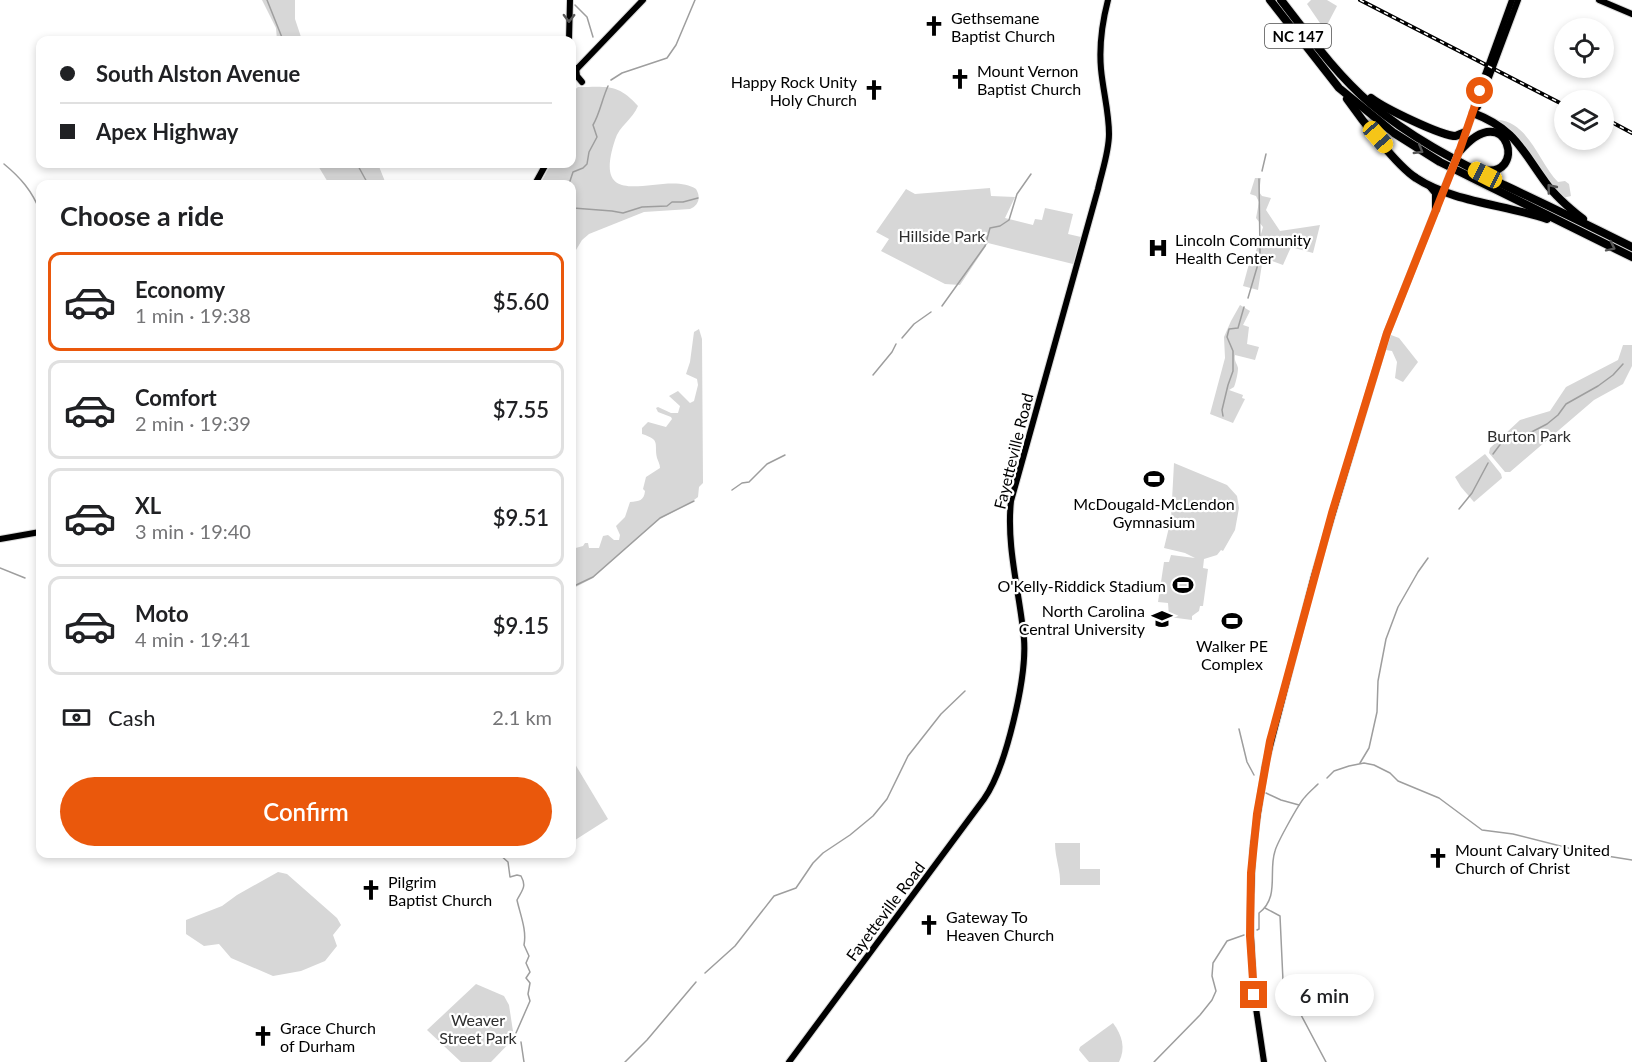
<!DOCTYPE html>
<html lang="en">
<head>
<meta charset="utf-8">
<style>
	:root { --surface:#fff; --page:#f2f2f2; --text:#202124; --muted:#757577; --line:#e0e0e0; --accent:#ea580c }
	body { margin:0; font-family:Lato,sans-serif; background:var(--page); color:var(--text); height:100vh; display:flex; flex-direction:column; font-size:22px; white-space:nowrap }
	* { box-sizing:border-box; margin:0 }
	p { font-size:20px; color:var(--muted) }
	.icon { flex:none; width:33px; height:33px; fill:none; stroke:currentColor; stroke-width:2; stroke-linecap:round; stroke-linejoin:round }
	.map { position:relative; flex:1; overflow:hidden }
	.sheet { position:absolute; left:36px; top:180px; width:540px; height:678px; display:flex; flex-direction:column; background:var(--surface); border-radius:12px; box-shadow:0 3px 9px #0003 }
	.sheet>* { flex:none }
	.top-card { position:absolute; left:36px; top:36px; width:540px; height:132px; border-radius:12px; box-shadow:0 3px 9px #0003; display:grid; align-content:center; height:132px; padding:0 24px; background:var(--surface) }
	.tools { position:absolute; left:1554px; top:18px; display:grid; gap:12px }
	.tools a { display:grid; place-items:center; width:60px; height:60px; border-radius:50%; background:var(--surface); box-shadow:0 3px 9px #0003; font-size:30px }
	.end { position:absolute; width:27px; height:27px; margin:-14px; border:8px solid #ea580c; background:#fff; box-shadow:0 0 0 3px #fff }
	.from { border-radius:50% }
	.bubble { position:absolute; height:42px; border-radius:21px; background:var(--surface); box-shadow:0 3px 9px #0003; font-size:20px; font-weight:600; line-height:42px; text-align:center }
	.car { position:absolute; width:18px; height:36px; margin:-18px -9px; border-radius:8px; box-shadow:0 0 4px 2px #0007; background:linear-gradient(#f5c518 24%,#345 0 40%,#f5c518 0 76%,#345 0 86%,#f5c518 0) }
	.top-card b { display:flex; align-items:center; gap:21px; height:57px; font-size:22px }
	.top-card b+b { border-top:2px solid var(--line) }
	.top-card i { width:15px; height:15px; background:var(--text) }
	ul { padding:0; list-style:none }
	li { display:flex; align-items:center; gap:18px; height:99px; margin:0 12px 9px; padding:0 12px; border:3px solid var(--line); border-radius:12px }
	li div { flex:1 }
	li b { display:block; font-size:22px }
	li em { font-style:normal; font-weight:600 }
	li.selected { border-color:var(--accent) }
	li>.icon { width:54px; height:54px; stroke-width:1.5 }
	h2 { padding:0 24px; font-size:27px; line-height:72px }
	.pay { display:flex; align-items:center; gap:15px; height:66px; padding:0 24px; font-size:22px }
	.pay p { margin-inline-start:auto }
	.action { display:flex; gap:12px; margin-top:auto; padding:12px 24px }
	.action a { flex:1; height:69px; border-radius:36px; background:var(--accent); color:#fff; font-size:24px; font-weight:600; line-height:69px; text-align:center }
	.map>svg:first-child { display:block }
	.green { fill:#d7d7d7 }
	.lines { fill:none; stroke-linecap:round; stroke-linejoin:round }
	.stream { stroke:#9e9e9e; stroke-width:1.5 }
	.major-casing { stroke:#dbdbdb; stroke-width:8 }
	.highway-casing { stroke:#dbdbdb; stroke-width:10 }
	.major { stroke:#000; stroke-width:6 }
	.highway { stroke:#000; stroke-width:8 }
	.rail-casing { stroke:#000; stroke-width:4 }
	.rail { stroke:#fff; stroke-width:1.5; stroke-dasharray:4.5; stroke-linecap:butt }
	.major-bridge-casing { stroke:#dbdbdb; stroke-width:8; stroke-linecap:butt }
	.major-bridge { stroke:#000; stroke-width:6 }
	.oneway { stroke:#595959 }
	.route { stroke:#ea580c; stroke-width:8 }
	.labels { text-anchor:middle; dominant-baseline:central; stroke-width:4.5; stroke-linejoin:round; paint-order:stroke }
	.shield { fill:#fff; stroke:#4c4c4c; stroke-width:1.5 }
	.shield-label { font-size:15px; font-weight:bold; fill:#000 }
	.poi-label { font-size:16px; fill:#000; stroke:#fff; text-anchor:start }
	.park-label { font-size:16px; fill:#2e2e2e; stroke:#fff }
	.street-label { font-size:16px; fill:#000; stroke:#fff }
</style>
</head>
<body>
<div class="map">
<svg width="1632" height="1062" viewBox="0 0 1632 1062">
	<rect width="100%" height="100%" fill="#fff"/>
	<g class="green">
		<polygon points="262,0 295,0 295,19 302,40 277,40 276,28"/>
		<polygon points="1311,0 1327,0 1337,6 1327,25 1322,26 1307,4"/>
		<path d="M 578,87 C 606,87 618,83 638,106 C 633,119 619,126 615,140 C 589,219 666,168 696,189 C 701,197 699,205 690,209 L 644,212 L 589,234 L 582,240 L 576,250 L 572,288 L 572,184 L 540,184 L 551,164 L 572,164 L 572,92 Z"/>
		<path d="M 1498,120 C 1529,122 1539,163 1558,182 L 1565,181 L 1569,184 L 1571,196 L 1563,198 L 1553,188 L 1520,140 L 1498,122 Z"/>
		<polygon points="317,164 378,164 386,184 329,184"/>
		<polygon points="1255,178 1261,178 1259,192 1262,196 1271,198 1266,210 1280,231 1320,225 1313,253 1291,247 1283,265 1255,255 1263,227 1256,218 1259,202 1256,196 1250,194"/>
		<polygon points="990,188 991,196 1015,197 1005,218 1033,225 1035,219 1042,220 1045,208 1073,214 1068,234 1081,237 1073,264 988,243 960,285 945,284 881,251 889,239 876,232 906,189 915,194"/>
		<polygon points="1250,260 1262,264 1258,290 1243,286"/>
		<path d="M 1240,305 L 1250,311 L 1243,325 L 1249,327 L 1247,344 L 1259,347 L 1255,360 L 1235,355 C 1234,362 1237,363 1238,368 C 1238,373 1236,382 1234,387 L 1229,390 L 1243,395 L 1242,398 L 1245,399 L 1233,423 L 1210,414 L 1225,358 L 1224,337 L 1231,321 Z"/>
		<path d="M 699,329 L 702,339 L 703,483 L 699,487 L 698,497 L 690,503 L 660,519 L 593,578 L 572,589 L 572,549 L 583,546 L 585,543 L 588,543 L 589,548 L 599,548 L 603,536 L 608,535 L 614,540 L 619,540 L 620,535 L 616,526 L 625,517 L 630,502 C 639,501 644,501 645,491 L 643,489 L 646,477 L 660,468 C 660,464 658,461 657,458 C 654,443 661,440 642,434 L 642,428 L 648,422 L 666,427 L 672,419 L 671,417 L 658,412 L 656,408 L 658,407 L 671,413 L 678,413 L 680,406 L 669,396 L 678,391 L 690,403 L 694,401 L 698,385 L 697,379 L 686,374 L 690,362 L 694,332 Z"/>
		<polygon points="1391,335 1399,338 1418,362 1403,382 1395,378 1397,362 1392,351 1386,350"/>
		<polygon points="1623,345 1632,345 1632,366 1623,384 1594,400 1510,472 1505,472 1489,453 1490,448 1520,420 1550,411 1566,387 1618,360"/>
		<polygon points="1485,454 1501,474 1502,478 1474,502 1461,487 1455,477"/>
		<polygon points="1174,463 1227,485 1237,496 1239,508 1235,530 1223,551 1221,550 1217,555 1204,559 1203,568 1208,569 1203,606 1200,606 1199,611 1192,616 1192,620 1169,617 1168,603 1158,602 1164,562 1169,562 1171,555 1195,558 1185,553 1164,548 1171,519"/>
		<polygon points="572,759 608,819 572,842"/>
		<path d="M 1055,843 L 1080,843 L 1080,869 L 1100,869 L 1100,885 L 1060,885 C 1061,870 1055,859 1055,843 Z"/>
		<polygon points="278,872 287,874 337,918 341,925 333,935 337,946 325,961 301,971 273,976 231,958 219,944 204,946 186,934 186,920 222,906 237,895"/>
		<polygon points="476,984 504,996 509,1005 514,1038 491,1062 461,1062 427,1030"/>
		<path d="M 1113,1023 C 1122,1035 1126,1048 1119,1062 L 1089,1062 L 1079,1050 L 1080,1047 Z"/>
	</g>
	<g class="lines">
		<g class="stream">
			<polyline points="267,0 283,40"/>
			<polyline points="575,5 587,17 593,37"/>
			<polyline points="611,80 622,73 667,58 676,45 695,0"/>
			<path d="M 4,164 C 21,178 32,191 40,211"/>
			<polyline points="357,164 368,184"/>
			<polyline points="1262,171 1266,154"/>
			<polyline points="1259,179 1260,253"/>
			<path d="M 569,184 L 573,172 L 583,168 L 587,164 L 589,152 L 597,137 L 593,125 C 600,113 602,99 608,86"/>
			<polyline points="572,204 573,206 572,213"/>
			<polyline points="573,208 612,211 623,213 642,207 667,206 672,202 683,202 698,198"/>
			<polyline points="1248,298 1258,264"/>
			<polyline points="942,306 985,246 990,228 1000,226 1009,220 1017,194 1031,174"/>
			<polyline points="902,338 914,324 931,312"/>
			<polyline points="873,375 892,352 896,344"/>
			<polyline points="1223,416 1222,410 1228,385 1233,371 1233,351 1227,337 1229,329 1238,328 1244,307"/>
			<polyline points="1493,454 1502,442 1510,436 1522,437 1547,424 1558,415 1566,404 1598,386 1613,375 1623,364"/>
			<polyline points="732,490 742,483 749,482 767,464 785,455"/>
			<polyline points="1459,509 1472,493 1488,463"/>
			<polyline points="0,568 25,578"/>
			<polyline points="572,587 593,577 660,518 694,501"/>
			<polyline points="1239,729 1247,762 1254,775"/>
			<polyline points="1360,763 1369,748 1377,712 1378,681 1386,639 1398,607 1418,572 1428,558"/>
			<polyline points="1327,778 1334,771 1349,766 1364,763 1374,765 1390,773 1398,781 1439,798 1482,830 1513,834 1588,853 1632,860"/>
			<polyline points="1266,793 1281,800 1299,805"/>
			<path d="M 499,854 L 508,862 L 510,877 L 517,875 L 521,876 C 527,887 522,890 517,900 C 520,914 527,930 524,945 L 529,956 L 526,963 L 530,972 L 526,978 L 530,983 L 528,994 L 530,1001 L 516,1033"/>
			<polyline points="1265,908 1280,916 1283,981 1326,1062"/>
			<path d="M 1257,930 L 1259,929 L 1259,913 C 1280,897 1268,872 1275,851 C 1277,843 1299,803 1305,797 C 1309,792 1314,788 1318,784"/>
			<polyline points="705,973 735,946 774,896 796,888 813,863 823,853 850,835 873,816 887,799 908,756 941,714 965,691"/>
			<polyline points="521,1042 524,1062"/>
			<polyline points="625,1062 647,1040 696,982"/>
			<polyline points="1154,1062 1200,1015 1212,1000 1216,991 1212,976 1213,963 1227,941 1244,935"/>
		</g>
		<g class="major-casing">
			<g id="major">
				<polyline points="1599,0 1632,14"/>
				<polyline points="569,40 570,0"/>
				<polyline points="576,68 577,76 582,82"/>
				<polyline points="572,74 643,0"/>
				<polyline points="1474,110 1474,105 1512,0"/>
				<polyline points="1459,152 1474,110 1478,107 1518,0"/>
				<polyline points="535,184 546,164"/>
				<polyline points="0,539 40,532"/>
				<path d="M 789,1062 L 984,799 C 1006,768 1027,677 1024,639 C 1020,594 1006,547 1011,501 L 1098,189 C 1102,171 1109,152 1109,134 C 1109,112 1103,91 1101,69 C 1099,46 1102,23 1108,0"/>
				<polyline points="1264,1062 1254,995 1250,919 1253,846 1265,766 1314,576 1387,333 1449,176"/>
			</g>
		</g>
		<g class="highway-casing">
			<g id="highway">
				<polyline points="1270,0 1339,88 1394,133 1440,162 1632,257"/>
				<path d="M 1281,0 C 1309,36 1336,74 1371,104 C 1411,138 1457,161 1504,185 C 1547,205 1590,226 1632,247"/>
				<path d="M 1371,98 C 1384,108 1441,136 1456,136 C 1458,135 1463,133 1465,132"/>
				<path d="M 1347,99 C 1361,119 1397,166 1416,178 C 1452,202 1507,205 1547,219"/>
				<path d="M 1473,113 C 1515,129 1521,149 1546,183 C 1556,197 1569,208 1583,219"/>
				<path d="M 1459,152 C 1509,93 1529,183 1480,169"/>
				<polyline points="1431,187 1436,193 1436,209"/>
			</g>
		</g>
		<use href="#major" class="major"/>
		<use href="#highway" class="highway"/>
		<g class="rail-casing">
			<g id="rail">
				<polyline points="1360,0 1564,105"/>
				<polyline points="1604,118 1632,133"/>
			</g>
		</g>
		<use href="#rail" class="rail"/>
		<g class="major-bridge-casing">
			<polyline id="major-bridge" points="1449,176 1459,152"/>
		</g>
		<use href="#major-bridge" class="major-bridge"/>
	</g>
	<defs><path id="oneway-chevron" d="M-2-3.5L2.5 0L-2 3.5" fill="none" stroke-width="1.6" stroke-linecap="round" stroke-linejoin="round" transform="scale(1.5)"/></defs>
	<g class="oneway">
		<use href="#oneway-chevron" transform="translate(569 18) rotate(91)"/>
		<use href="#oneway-chevron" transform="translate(1419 150) rotate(31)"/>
		<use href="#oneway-chevron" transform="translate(1551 188) rotate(-129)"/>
		<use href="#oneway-chevron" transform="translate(1611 247) rotate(26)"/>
	</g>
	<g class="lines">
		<polyline class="route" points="1254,995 1250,936 1251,873 1257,814 1270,741 1332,513 1387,333 1459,152 1480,91"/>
	</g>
	<defs>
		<g id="church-bare" transform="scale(1.62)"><path d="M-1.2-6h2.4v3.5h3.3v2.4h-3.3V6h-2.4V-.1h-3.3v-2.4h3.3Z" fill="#000" stroke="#fff" stroke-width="2.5" paint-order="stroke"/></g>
		<g id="hospital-bare" transform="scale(1.62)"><path d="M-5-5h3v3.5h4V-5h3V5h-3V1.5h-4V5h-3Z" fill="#000" stroke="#fff" stroke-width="2.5" paint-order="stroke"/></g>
		<g id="stadium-bare" transform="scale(1.62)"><path d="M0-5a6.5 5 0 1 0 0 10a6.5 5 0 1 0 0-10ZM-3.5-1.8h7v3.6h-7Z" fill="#000" stroke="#fff" stroke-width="2.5" paint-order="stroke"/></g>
		<g id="university-bare" transform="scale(1.62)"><path d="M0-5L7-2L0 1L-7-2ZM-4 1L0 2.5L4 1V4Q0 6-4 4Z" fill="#000" stroke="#fff" stroke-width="2.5" paint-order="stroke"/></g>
	</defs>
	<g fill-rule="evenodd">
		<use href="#church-bare" x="934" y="26"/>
		<use href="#church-bare" x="960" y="79"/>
		<use href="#church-bare" x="874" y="90"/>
		<use href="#hospital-bare" x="1158" y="248"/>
		<use href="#stadium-bare" x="1154" y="479"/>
		<use href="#stadium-bare" x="1183" y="585"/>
		<use href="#university-bare" x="1162" y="619"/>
		<use href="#stadium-bare" x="1232" y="621"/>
		<use href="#church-bare" x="1438" y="858"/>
		<use href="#church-bare" x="371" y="890"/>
		<use href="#church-bare" x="929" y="925"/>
		<use href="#church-bare" x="263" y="1036"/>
	</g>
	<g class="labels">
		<rect class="shield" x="1265" y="24" width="66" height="24" rx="4.5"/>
		<g class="shield-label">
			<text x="1298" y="36">NC 147</text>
		</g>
		<g class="poi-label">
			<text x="951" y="17">Gethsemane<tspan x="951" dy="18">Baptist Church</tspan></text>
			<text x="977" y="70">Mount Vernon<tspan x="977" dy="18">Baptist Church</tspan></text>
			<text x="857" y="81" text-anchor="end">Happy Rock Unity<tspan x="857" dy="18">Holy Church</tspan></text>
			<text x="1175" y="239">Lincoln Community<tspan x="1175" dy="18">Health Center</tspan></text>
			<text x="1154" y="503" text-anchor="middle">McDougald-McLendon<tspan x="1154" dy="18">Gymnasium</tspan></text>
			<text x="1166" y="585" text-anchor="end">O'Kelly-Riddick Stadium</text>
			<text x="1145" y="610" text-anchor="end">North Carolina<tspan x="1145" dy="18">Central University</tspan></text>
			<text x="1232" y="645" text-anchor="middle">Walker PE<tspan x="1232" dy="18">Complex</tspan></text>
			<text x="1455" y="849">Mount Calvary United<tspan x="1455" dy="18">Church of Christ</tspan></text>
			<text x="388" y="881">Pilgrim<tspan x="388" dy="18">Baptist Church</tspan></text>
			<text x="946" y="916">Gateway To<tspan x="946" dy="18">Heaven Church</tspan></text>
			<text x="280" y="1027">Grace Church<tspan x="280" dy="18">of Durham</tspan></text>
		</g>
		<g class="park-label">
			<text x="942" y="235">Hillside Park</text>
			<text x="1529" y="435">Burton Park</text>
			<text x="478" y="1019">Weaver<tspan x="478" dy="18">Street Park</tspan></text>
		</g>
		<g class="street-label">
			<text transform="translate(1013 451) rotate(-76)">Fayetteville Road</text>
			<text transform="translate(885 911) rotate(-53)">Fayetteville Road</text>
		</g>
	</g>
</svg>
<div class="tools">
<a><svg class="icon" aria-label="locate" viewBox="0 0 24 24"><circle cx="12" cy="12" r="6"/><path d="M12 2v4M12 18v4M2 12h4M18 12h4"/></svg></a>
<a><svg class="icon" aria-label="layers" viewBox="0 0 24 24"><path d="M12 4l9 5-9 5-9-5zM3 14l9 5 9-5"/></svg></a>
</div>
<i class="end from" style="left:1480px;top:91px"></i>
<i class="end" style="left:1254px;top:995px"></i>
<div class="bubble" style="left:1275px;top:974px;width:99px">6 min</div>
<i class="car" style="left:1378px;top:137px;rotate:139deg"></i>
<i class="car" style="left:1485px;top:175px;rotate:297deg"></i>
<div class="top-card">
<b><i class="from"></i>South Alston Avenue</b>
<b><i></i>Apex Highway</b>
</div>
<section class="sheet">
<h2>Choose a ride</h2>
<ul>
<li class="selected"><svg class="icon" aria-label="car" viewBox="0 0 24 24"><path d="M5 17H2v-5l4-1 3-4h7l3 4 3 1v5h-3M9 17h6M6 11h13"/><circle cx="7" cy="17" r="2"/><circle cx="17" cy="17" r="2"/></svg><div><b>Economy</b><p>1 min · 19:38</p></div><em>$5.60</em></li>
<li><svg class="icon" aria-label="car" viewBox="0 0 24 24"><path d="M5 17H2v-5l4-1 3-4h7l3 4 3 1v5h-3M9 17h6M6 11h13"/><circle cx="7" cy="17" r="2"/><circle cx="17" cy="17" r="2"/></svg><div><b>Comfort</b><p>2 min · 19:39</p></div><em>$7.55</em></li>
<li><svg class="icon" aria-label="car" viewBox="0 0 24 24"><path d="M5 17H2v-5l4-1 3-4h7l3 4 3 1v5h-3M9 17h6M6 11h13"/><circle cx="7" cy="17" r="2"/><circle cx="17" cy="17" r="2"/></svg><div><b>XL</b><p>3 min · 19:40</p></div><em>$9.51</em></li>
<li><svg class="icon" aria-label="car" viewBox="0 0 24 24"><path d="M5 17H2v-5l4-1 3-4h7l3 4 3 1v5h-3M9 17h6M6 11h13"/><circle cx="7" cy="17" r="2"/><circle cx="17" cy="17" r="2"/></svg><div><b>Moto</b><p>4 min · 19:41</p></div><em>$9.15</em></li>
</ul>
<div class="pay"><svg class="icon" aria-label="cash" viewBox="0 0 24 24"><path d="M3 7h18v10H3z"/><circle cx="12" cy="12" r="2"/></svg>Cash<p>2.1 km</p></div>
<div class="action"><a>Confirm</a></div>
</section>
</div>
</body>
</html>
